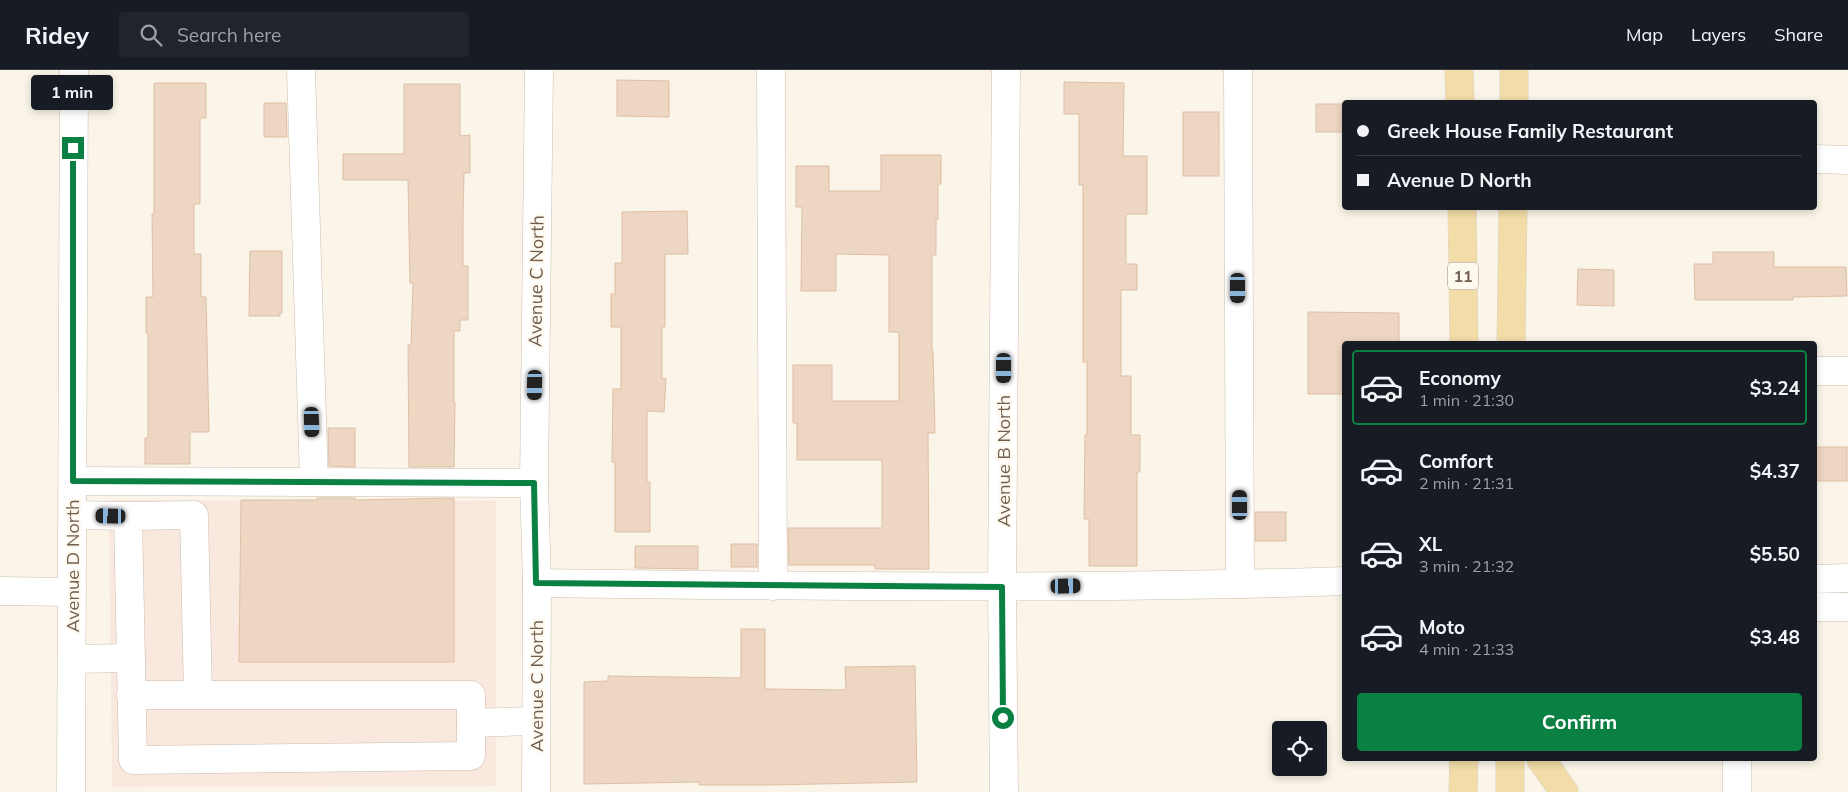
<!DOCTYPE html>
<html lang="en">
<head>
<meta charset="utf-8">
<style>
	:root { --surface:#171b24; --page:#20242c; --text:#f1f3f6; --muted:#9ea1a6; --line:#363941; --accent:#0b8043 }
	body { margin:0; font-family:Mulish,sans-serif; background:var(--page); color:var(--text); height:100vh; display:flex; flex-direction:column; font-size:19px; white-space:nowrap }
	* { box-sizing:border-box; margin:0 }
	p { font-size:16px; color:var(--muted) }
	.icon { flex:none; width:28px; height:28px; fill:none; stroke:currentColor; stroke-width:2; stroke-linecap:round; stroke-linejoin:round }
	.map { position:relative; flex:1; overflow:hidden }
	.sheet { position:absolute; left:1342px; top:271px; width:475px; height:420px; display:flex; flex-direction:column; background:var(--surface); border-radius:5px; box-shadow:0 2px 8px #0003 }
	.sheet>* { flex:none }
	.guide { position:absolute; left:1342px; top:30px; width:475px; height:110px; border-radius:5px; box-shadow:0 2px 8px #0003; display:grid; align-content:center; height:110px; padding:0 15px; background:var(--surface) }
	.controls { position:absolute; left:1272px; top:651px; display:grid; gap:10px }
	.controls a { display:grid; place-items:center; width:55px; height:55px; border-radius:5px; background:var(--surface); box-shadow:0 2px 8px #0003; font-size:25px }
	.end { position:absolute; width:22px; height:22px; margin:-11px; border:6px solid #0b8043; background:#fff; box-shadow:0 0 0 2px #fff }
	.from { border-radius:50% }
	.bubble { position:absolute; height:35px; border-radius:5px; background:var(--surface); box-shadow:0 2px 8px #0003; font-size:16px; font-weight:700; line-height:35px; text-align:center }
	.car { position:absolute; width:15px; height:30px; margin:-15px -8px; border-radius:6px; box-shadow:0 0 4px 1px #0007; background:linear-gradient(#222 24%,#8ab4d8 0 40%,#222 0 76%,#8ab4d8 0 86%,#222 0) }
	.guide b { display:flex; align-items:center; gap:18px; height:48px; font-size:19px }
	.guide b+b { border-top:1px solid var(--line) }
	.guide i { width:12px; height:12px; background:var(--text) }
	ul { padding:9px 0 0; list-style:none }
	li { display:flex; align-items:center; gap:15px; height:75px; margin:0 10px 8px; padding:0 5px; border:2px solid transparent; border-radius:5px }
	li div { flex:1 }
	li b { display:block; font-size:19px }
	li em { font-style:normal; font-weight:700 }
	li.on { border-color:var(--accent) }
	li>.icon { width:45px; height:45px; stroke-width:1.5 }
	.button { display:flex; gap:10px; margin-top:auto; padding:10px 15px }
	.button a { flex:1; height:58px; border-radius:5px; background:var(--accent); color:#fff; font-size:20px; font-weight:700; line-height:58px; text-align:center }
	header { display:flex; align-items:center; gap:30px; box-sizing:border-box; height:70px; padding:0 25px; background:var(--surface); border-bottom:1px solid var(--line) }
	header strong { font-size:24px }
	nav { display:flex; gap:28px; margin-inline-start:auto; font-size:18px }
	.search { width:350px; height:45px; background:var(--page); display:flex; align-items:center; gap:12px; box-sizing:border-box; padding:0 18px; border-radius:5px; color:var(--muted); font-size:19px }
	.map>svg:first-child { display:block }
	.commercial { fill:#f9e8dd }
	.building { fill:#edd7c2; stroke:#debfa4 }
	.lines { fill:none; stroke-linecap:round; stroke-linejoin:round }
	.minor-casing { stroke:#ccbdaf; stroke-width:29 }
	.major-casing { stroke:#d8d2cd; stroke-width:29 }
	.minor { stroke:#fff; stroke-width:28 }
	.major { stroke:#f2dca7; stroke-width:28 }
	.route { stroke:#0b8043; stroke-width:6 }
	.labels { text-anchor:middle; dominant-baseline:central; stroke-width:4.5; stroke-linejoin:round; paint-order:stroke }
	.shield { fill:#fdf9ee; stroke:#9c8c7e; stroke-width:1 }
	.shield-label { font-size:16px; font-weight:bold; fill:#725e4e }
	.street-label { font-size:18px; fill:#725e4e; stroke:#fdf9ee }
</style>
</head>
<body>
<header>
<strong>Ridey</strong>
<div class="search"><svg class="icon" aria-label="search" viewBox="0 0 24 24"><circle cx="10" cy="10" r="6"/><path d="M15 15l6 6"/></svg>Search here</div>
<nav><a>Map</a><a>Layers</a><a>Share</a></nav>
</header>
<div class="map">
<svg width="1848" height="722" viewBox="0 0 1848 722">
	<rect width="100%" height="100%" fill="#faf5e8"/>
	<polygon class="commercial" points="109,430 496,431 496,716 112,717"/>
	<g class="building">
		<polygon points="617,10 669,11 669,47 617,46"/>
		<polygon points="1064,12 1124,13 1123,86 1147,86 1147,144 1126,144 1126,194 1137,194 1137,220 1121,220 1121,306 1131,306 1131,365 1140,365 1140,402 1137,402 1137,496 1089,496 1089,449 1084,449 1085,365 1087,365 1087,292 1083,292 1083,115 1079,115 1079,44 1064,44"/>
		<polygon points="154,13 206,13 206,48 200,48 200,134 194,134 194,184 201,184 201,227 206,227 209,362 190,362 190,394 145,394 145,368 148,368 148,263 146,263 146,227 153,227 152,144 154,144"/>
		<polygon points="404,14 460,14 460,66 470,65 470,103 464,103 463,147 463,196 468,196 468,250 460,250 460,261 454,261 454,332 455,332 454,397 409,397 408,275 411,275 413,213 410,213 408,110 343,110 343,84 404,84"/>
		<polygon points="264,33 286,33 287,67 264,67"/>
		<rect x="1316" y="34" width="29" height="28"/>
		<rect x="1183" y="42" width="36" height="64"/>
		<polygon points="881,85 941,85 941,114 938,114 938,149 936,149 936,185 932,185 932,281 933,281 935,363 928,363 929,499 875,499 875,495 789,495 788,458 882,458 882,390 797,390 797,353 793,353 793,295 832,295 832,331 899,331 899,262 889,262 889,185 836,184 836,221 801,221 802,137 796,137 796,96 829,96 829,121 881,121"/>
		<polygon points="687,141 688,184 665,184 665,257 662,257 662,308 666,309 664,342 647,341 647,412 650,412 650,462 615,462 615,392 612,392 613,319 621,319 621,257 611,257 611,224 615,224 615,193 622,193 622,142"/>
		<polygon points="250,181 282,181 282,243 280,242 280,246 249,246"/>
		<polygon points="1713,182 1774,182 1774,197 1846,197 1847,226 1793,227 1793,230 1695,230 1694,194 1713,194"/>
		<polygon points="1578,199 1614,200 1614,236 1577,235"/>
		<polygon points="1308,242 1399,243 1399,274 1345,274 1345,324 1308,324"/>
		<polygon points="328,358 355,358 355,397 329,396"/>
		<rect x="1815" y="377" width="32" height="34"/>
		<polygon points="317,428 355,428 355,430 454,428 454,592 239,592 241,430 317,430"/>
		<rect x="1255" y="442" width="31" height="29"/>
		<rect x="731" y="474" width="26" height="23"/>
		<polygon points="635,476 698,476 698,499 635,498"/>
		<polygon points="741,559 765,559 765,619 846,620 845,597 915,596 917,712 768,715 699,715 699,712 584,714 584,612 608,611 608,606 741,608"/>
	</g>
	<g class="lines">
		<g class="minor-casing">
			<g id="minor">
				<polyline points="301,0 314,411"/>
				<polyline points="771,0 773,516"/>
				<polyline points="1238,0 1240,514"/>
				<polyline points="1815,89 1848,90"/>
				<polyline points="1815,301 1848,301"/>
				<polyline points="73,411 534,413"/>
				<polyline points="73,445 128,446"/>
				<polyline points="1815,509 1848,508"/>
				<path d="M 537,513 C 806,516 1076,520 1345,511"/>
				<polyline points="0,521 72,522"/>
				<polyline points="1815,537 1848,537"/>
				<polyline points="72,589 131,588"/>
				<polyline points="131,625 471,625 471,686 133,690 128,446 194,445 198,625"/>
				<polyline points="471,653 536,651"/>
				<polyline points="71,722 74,0"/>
				<polyline points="536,722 537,513 534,413 539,0"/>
				<polyline points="1004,722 1002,517 1006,0"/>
				<polyline points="1737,722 1737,689"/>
			</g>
		</g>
		<g class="major-casing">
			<g id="major">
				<polyline points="1459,0 1460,32"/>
				<polyline points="1514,32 1514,0"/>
				<polyline points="1462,138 1464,274"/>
				<polyline points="1511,274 1513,138"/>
				<polyline points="1541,689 1564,722"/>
				<polyline points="1463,722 1464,689"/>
				<polyline points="1510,722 1510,689"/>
			</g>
		</g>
		<use href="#minor" class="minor"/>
		<use href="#major" class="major"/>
	</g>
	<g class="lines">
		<polyline class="route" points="73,78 73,411 534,413 536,513 1002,517 1003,648"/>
	</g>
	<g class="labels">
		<rect class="shield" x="1448" y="192.5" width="30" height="27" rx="4"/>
		<g class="shield-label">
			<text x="1463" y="206">11</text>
		</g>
		<g class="street-label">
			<text transform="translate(536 211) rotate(-89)">Avenue C North</text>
			<text transform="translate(1003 391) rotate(-90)">Avenue B North</text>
			<text transform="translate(72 496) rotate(-90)">Avenue D North</text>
			<text transform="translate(536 616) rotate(-90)">Avenue C North</text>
		</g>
	</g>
</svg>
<div class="controls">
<a><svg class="icon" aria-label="locate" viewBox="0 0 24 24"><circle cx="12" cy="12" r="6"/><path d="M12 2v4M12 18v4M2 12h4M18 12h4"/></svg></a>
</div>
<i class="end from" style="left:1003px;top:648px"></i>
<i class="end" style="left:73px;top:78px"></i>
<div class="bubble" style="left:31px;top:5px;width:82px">1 min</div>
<i class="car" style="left:1238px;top:218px;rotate:180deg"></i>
<i class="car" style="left:1004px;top:298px;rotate:180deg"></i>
<i class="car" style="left:535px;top:315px;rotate:181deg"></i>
<i class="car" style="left:312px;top:352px;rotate:178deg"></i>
<i class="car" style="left:1240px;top:435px;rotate:0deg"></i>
<i class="car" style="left:111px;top:446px;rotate:271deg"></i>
<i class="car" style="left:1066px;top:516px;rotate:89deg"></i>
<div class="guide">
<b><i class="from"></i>Greek House Family Restaurant</b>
<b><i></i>Avenue D North</b>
</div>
<section class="sheet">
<ul>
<li class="on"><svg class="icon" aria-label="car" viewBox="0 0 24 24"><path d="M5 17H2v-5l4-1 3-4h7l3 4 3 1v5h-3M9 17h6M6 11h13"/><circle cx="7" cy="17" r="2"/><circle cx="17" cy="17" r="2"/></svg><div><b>Economy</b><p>1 min · 21:30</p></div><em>$3.24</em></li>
<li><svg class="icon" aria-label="car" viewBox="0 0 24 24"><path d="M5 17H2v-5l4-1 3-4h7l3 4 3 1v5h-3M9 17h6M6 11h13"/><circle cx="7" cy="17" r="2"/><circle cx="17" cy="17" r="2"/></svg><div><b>Comfort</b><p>2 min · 21:31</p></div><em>$4.37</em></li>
<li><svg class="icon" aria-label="car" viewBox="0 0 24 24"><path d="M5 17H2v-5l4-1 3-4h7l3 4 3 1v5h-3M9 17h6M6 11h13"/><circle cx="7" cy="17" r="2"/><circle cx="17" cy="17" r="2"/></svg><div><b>XL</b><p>3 min · 21:32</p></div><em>$5.50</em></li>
<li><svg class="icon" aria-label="car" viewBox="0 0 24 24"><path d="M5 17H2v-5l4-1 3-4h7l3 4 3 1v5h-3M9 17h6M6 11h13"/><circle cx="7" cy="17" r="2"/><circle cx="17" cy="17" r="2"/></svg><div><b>Moto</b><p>4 min · 21:33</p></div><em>$3.48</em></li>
</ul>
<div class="button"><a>Confirm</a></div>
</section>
</div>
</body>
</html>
